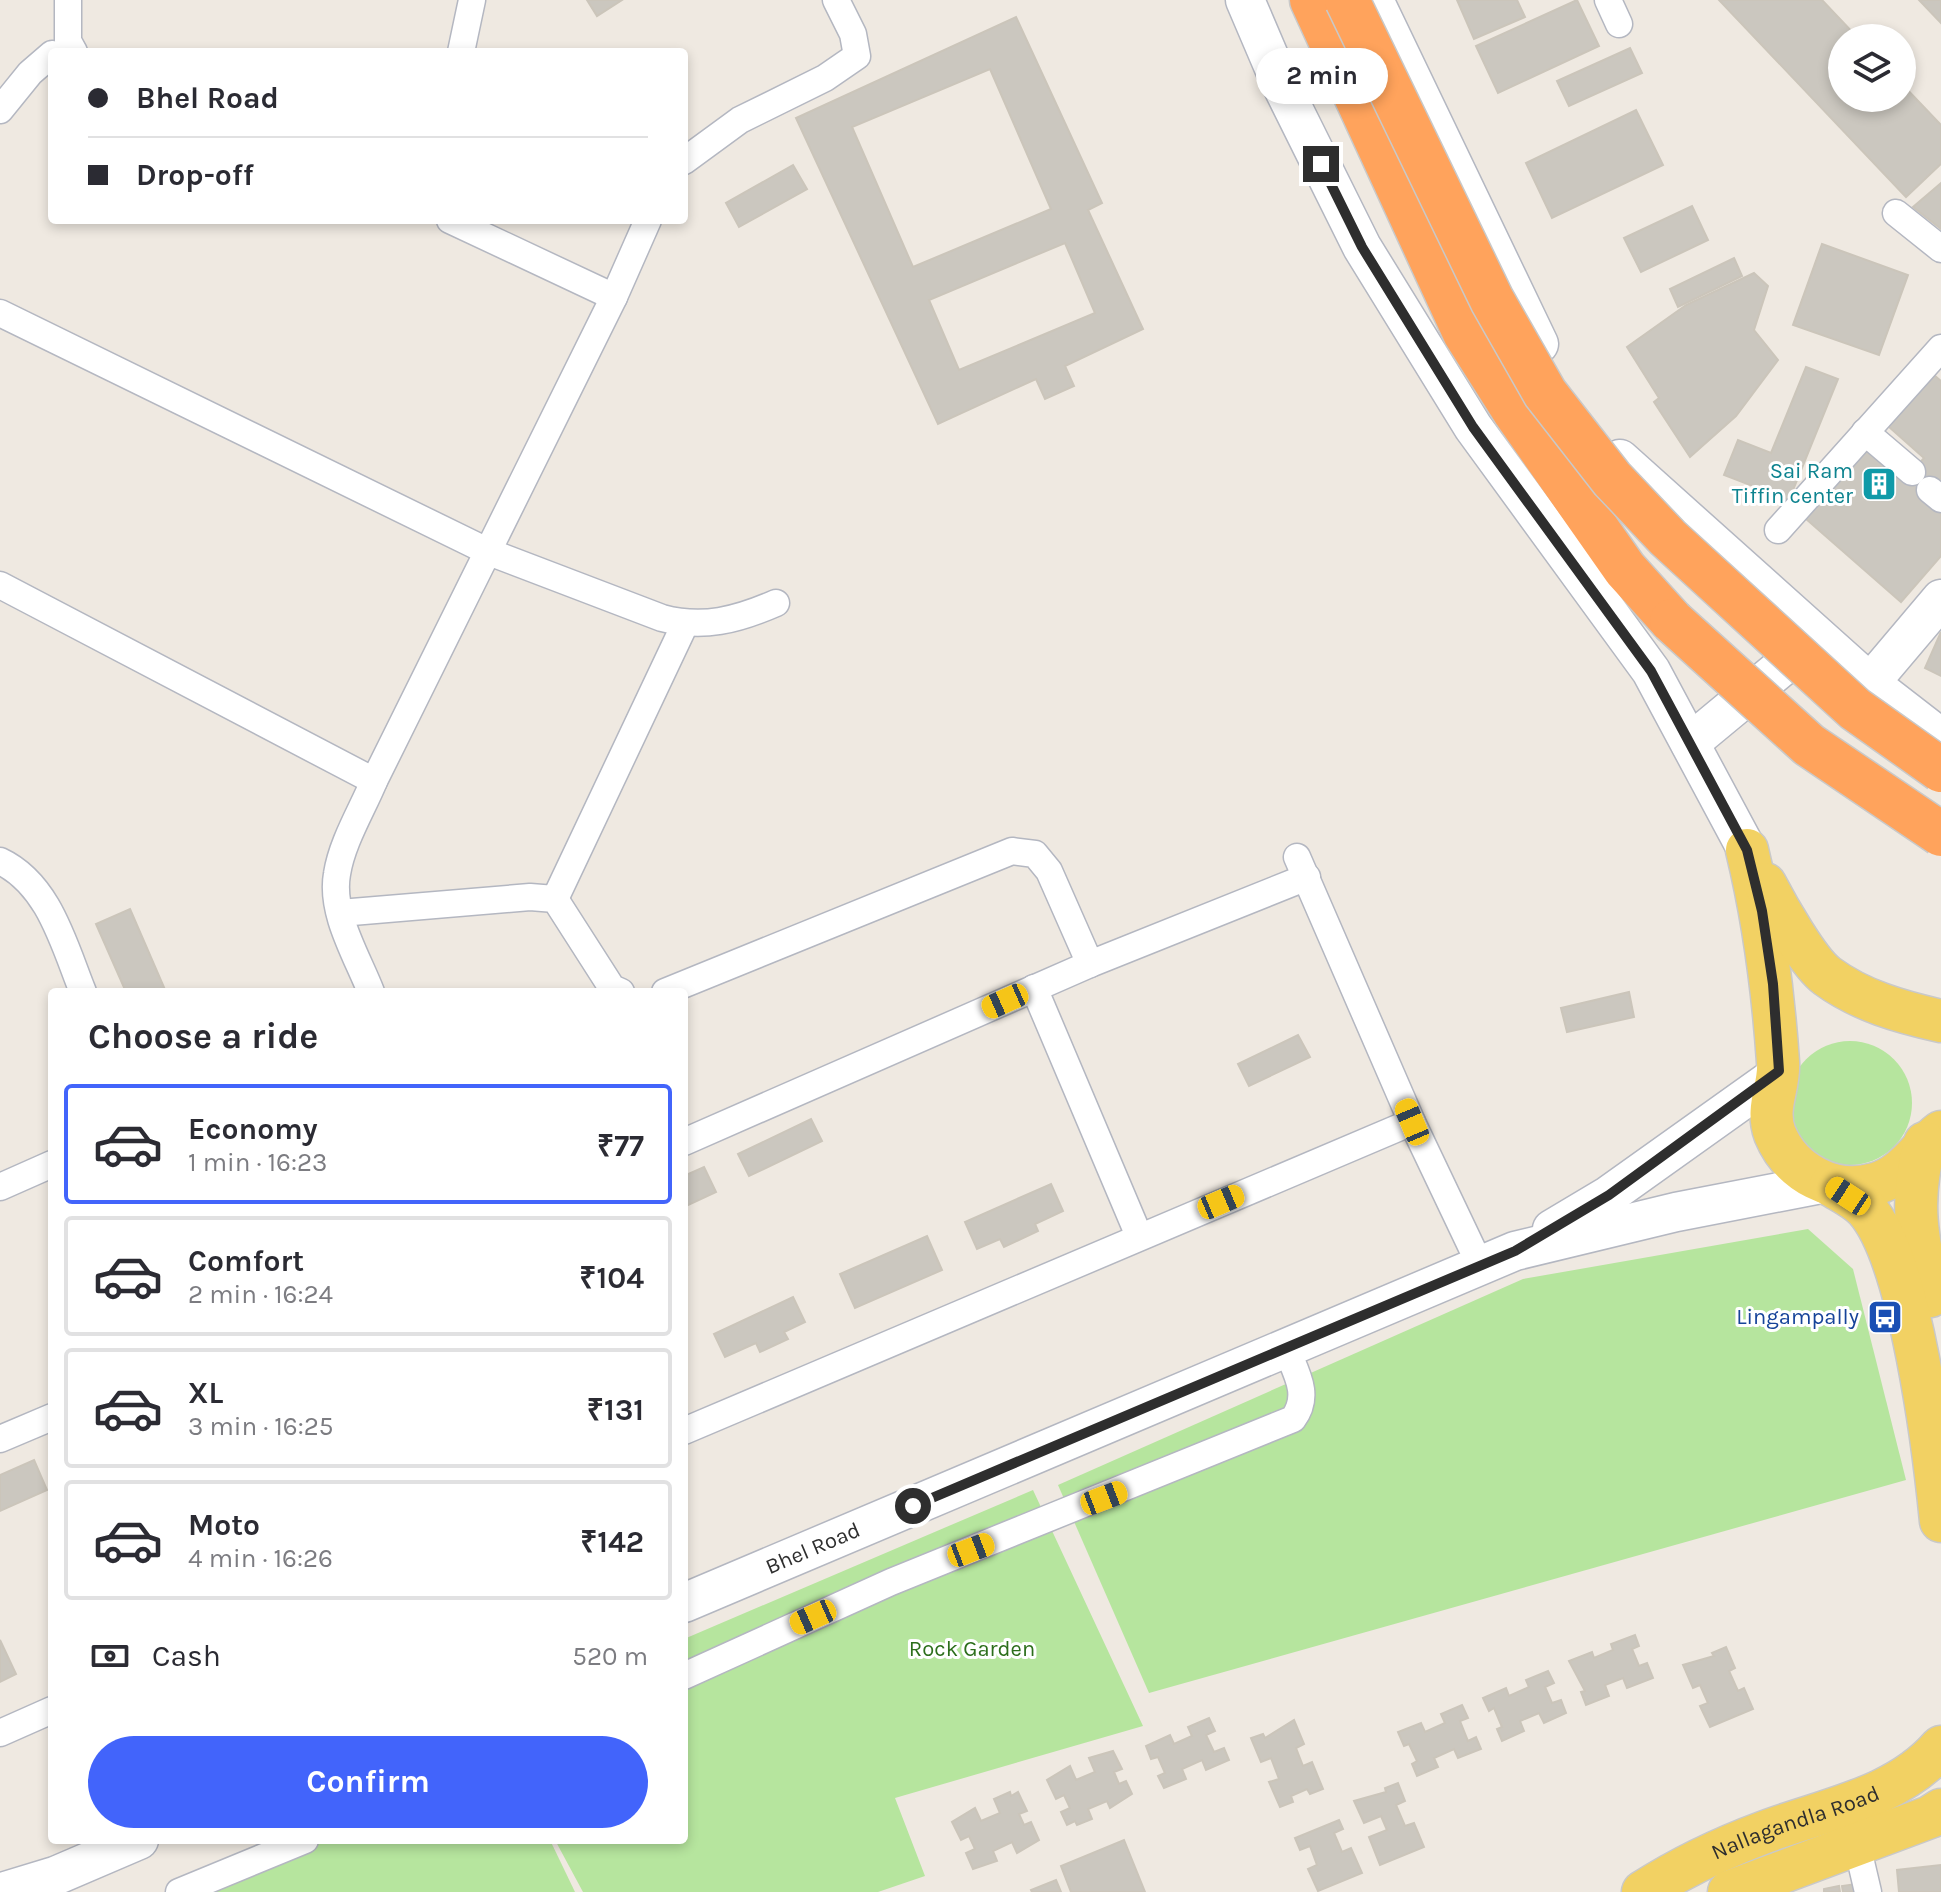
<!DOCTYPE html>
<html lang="en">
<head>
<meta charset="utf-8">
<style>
	:root { --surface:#fff; --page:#f7f7f7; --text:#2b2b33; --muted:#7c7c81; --line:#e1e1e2; --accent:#4264fb }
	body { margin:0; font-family:Karla,sans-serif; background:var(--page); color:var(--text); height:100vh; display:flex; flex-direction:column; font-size:30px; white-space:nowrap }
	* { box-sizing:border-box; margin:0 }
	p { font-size:26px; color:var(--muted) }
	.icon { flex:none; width:44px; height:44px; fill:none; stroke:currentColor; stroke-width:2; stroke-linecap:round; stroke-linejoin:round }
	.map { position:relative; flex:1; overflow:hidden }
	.sheet { position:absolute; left:48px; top:988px; width:640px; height:856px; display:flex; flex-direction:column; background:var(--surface); border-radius:8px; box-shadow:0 4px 12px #0003 }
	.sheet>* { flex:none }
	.hud { position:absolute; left:48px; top:48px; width:640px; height:176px; border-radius:8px; box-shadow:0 4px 12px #0003; display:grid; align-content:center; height:176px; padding:0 40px; background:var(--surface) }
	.tools { position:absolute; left:1828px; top:24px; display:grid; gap:16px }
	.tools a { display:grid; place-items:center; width:88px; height:88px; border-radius:50%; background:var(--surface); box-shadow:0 4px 12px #0003; font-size:40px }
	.end { position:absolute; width:36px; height:36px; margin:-18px; border:10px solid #2e2e2e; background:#fff; box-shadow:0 0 0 4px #fff }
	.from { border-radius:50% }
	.bubble { position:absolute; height:56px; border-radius:28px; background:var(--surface); box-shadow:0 4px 12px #0003; font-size:26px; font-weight:700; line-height:56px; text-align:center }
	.car { position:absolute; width:24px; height:48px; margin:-24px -12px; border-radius:10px; box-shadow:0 0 6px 2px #0007; background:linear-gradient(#f5c518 24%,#345 0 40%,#f5c518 0 76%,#345 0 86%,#f5c518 0) }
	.hud b { display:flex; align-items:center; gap:28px; height:76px; font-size:30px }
	.hud b+b { border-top:2px solid var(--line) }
	.hud i { width:20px; height:20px; background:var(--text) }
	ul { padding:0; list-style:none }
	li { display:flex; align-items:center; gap:24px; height:120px; margin:0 16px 12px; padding:0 24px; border:4px solid var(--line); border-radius:8px }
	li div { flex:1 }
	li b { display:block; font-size:30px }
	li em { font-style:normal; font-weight:700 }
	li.current { border-color:var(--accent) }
	li>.icon { width:72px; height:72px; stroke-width:1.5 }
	h2 { padding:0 40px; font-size:36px; line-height:96px }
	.pay { display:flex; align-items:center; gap:20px; height:88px; padding:0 40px; font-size:30px }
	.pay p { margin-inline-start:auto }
	.button { display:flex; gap:16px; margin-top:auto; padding:16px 40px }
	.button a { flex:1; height:92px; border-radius:48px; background:var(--accent); color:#fff; font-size:32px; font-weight:700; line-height:92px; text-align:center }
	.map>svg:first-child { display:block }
	.green { fill:#b6e59e }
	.building { fill:#cbc7bf; stroke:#cbc5ba; stroke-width:2; fill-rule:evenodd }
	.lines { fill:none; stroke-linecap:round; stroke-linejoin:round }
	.street-casing { stroke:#b4b7c1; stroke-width:29 }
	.secondary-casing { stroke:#b4b7c1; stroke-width:41 }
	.primary-casing { stroke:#c9c9c9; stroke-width:45 }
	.highway-casing { stroke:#c9c9c9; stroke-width:47 }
	.street { stroke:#fff; stroke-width:26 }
	.secondary { stroke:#fff; stroke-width:38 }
	.primary { stroke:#f2d163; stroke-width:42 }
	.highway { stroke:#ffa35c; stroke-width:44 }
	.highway-bridge-casing { stroke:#c9c9c9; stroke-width:47; stroke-linecap:butt }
	.highway-bridge { stroke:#ffa35c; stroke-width:44 }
	.route { stroke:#2e2e2e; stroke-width:10 }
	.labels { text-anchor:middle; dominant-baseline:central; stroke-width:6; stroke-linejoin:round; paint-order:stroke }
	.culture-label { font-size:22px; fill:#0d838f; stroke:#fff; text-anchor:end }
	.transit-label { font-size:22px; fill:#164399; stroke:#fff; text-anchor:end }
	.street-label { font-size:22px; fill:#2e2e2e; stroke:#fff }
	.park-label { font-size:22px; fill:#2c6e1b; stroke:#fff }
</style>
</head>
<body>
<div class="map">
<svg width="1941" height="1892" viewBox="0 0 1941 1892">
	<rect width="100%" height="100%" fill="#efe9e1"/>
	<g class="green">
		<circle cx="1850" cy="1103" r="62"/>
		<polygon points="1808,1229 1853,1269 1906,1480 1149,1693 1058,1485 1523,1279"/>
		<polygon points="1033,1490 1143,1726 895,1798 925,1876 878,1892 583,1892 555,1840 684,1840 684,1639"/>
		<polygon points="292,1840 550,1840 575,1892 197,1892"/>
	</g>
	<g class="building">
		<polygon points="587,0 622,0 597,16"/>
		<polygon points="1457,0 1517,0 1525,17 1474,39"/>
		<polygon points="1577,0 1599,46 1498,93 1476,46"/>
		<polygon points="1719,0 1822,0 1858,38 1842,38 1842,98 1902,98 1902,84 1941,125 1941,164 1906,197"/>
		<polygon points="1919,0 1941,0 1941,23"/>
		<path d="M 1016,17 L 1102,203 L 1088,210 L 1143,329 L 1065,366 L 1074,386 L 1045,399 L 1036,379 L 938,424 L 796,118 ZM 990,69 L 1051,209 L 913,267 L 852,127 ZM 1065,243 L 1095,313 L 959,370 L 929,300 Z"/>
		<polygon points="1630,48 1642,73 1569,106 1557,81"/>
		<polygon points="1636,110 1663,165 1552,218 1526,163"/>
		<polygon points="793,165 807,189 739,227 726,203"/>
		<polygon points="1941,183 1941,229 1913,207"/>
		<polygon points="1692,206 1708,240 1641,272 1624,238"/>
		<polygon points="1822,244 1908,275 1879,355 1793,325"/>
		<polygon points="1734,258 1742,276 1678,307 1670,289"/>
		<polygon points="1754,273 1768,286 1754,330 1778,360 1736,416 1690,457 1654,402 1659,398 1627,347 1686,305"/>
		<polygon points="1806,367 1838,379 1789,500 1724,475 1738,440 1771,453"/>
		<polygon points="1926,368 1941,381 1941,478 1926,495 1941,509 1941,556 1901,602 1798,512 1863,439 1907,478 1924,458 1880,419"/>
		<polygon points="1941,632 1941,676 1925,668"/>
		<polygon points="130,909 166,992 126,992 96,924"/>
		<polygon points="1629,992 1634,1017 1567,1032 1561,1008"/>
		<polygon points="1298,1035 1310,1057 1249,1086 1238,1064"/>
		<polygon points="811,1119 822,1141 749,1176 738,1154"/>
		<polygon points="704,1167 716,1192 684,1207 684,1176"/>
		<polygon points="1051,1184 1063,1211 1035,1224 1038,1231 1004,1247 1000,1239 977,1249 965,1222"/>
		<polygon points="927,1236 942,1270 855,1308 840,1274"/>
		<polygon points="793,1297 805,1322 784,1332 788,1339 760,1352 756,1343 725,1357 714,1334"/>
		<polygon points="34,1460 47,1490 0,1511 0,1475"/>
		<polygon points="1635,1635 1639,1646 1632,1649 1639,1666 1647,1663 1653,1678 1627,1688 1623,1678 1605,1685 1609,1696 1586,1705 1581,1692 1585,1691 1569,1661 1592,1652 1594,1658 1613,1650 1611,1644"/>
		<polygon points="0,1640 16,1674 0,1682"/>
		<polygon points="1726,1647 1735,1668 1729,1671 1738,1691 1744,1688 1753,1709 1710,1727 1700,1706 1708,1703 1700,1685 1693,1688 1683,1665 1714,1656 1712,1653"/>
		<polygon points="1548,1671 1554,1683 1545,1687 1552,1703 1561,1700 1566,1713 1544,1723 1539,1713 1520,1721 1524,1731 1502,1741 1497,1729 1502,1727 1494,1708 1489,1711 1483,1698 1506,1688 1509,1696 1529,1687 1526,1680"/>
		<polygon points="1462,1705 1468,1718 1460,1721 1468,1741 1476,1737 1481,1749 1458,1758 1454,1749 1434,1758 1438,1767 1417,1776 1412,1764 1417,1761 1409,1744 1404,1746 1398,1732 1421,1723 1425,1732 1445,1723 1441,1714"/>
		<polygon points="1209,1718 1215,1731 1206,1735 1214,1752 1224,1748 1229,1760 1206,1770 1202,1760 1182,1769 1186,1779 1164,1788 1158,1776 1165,1773 1158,1757 1151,1759 1146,1746 1170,1735 1174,1744 1192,1736 1188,1727"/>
		<polygon points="1294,1720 1304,1744 1296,1748 1303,1766 1312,1762 1323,1789 1310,1794 1307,1789 1291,1796 1293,1802 1280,1807 1269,1782 1279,1779 1271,1758 1261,1762 1251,1738 1263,1734 1265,1738"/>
		<polygon points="1113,1751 1122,1769 1114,1772 1119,1784 1126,1781 1132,1794 1110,1808 1107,1801 1088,1809 1092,1819 1077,1825 1075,1821 1067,1825 1061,1812 1070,1808 1064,1795 1056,1799 1047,1780 1070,1766 1076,1780 1095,1772 1089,1758"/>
		<polygon points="1398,1783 1405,1801 1396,1805 1405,1826 1414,1823 1424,1847 1380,1865 1369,1837 1387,1830 1381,1816 1364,1823 1354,1801 1386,1792 1385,1788"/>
		<polygon points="1010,1792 1011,1796 1018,1792 1027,1811 1019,1814 1024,1825 1031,1822 1039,1840 1017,1853 1012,1842 993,1851 997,1861 973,1869 966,1853 975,1849 969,1836 961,1840 952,1822 975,1808 981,1821 1000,1813 994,1799"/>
		<polygon points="1339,1820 1343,1829 1334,1833 1342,1852 1351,1848 1362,1873 1318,1891 1308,1869 1317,1865 1310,1846 1300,1850 1295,1838"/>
		<polygon points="1124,1840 1145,1892 1071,1892 1061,1866"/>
		<polygon points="1941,1865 1941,1892 1899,1892 1897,1870"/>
		<polygon points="1056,1880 1061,1892 1032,1892 1031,1890"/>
		<polygon points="1864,1883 1865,1892 1843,1892 1842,1886"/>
		<polygon points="1839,1886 1840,1892 1824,1892 1824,1889"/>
	</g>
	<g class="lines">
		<g class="street-casing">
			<g id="street">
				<polyline points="68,0 68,41 74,52"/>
				<polyline points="1608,0 1619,24"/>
				<polyline points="461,52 472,0"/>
				<polyline points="0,110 30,73 52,54"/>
				<polyline points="684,161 740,120 825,78 857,56 853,34 836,0"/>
				<polyline points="1896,213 1941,249"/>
				<polyline points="450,220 614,297"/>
				<path d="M 0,313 L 489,552 L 662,618 C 703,629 737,620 776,603"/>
				<polyline points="1865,432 1912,472"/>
				<polyline points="1930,490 1941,499"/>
				<polyline points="1778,530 1941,348"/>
				<polyline points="0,585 374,781"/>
				<path d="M 0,861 C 49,884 64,945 83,992"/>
				<polyline points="555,899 685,624"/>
				<polyline points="340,913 530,897 555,899 612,988 621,992"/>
				<polyline points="1034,988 1139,1236"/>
				<path d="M 371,992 C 357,956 330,913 337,874 C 342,842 362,810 374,781 L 614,297 L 648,220"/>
				<polyline points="665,992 1012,851 1035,854 1049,871 1090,964"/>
				<polyline points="1412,1122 1480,1265"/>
				<polyline points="684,1142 1090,964 1307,877"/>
				<polyline points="0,1187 52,1164"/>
				<polyline points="684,1431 1412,1122 1297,857"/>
				<polyline points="0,1439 52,1417"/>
				<path d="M 684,1676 L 891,1582 L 1293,1419 C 1311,1395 1296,1373 1286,1348"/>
				<polyline points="0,1733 52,1710"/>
				<polyline points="1857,1845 1868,1892"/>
				<polyline points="179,1892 305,1840"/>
			</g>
		</g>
		<g class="secondary-casing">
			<g id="secondary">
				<polyline points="1245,0 1280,82 1362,247 1473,427 1651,671 1747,850"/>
				<polyline points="1374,0 1539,344"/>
				<polyline points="1620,459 1870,683 1941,738"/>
				<polyline points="1870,683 1941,599"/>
				<polyline points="1690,743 1818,637"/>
				<polyline points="1552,1229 1609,1195 1776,1076"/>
				<path id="s1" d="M 684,1603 L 1515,1251 L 1676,1212 L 1826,1183"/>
				<polyline points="2,1892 55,1876 139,1840"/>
			</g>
		</g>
		<g class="primary-casing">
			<g id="primary">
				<path d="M 1747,850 C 1764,920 1773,989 1778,1062 C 1780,1087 1765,1107 1775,1134 C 1791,1173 1834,1196 1875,1184 C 1905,1176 1918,1149 1941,1132"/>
				<path d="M 1765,884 C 1777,907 1808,962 1827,976 C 1861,1001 1901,1012 1941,1021"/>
				<path d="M 1925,1143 C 1909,1202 1917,1238 1930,1296"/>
				<path d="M 1831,1185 C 1842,1192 1857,1199 1866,1209 C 1911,1260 1934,1450 1941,1521"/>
				<path id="s2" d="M 1643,1892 C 1682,1867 1722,1848 1765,1832 C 1826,1809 1897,1798 1941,1747"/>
				<polyline points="1729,1892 1930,1817 1941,1810"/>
			</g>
		</g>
		<g class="highway-casing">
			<polyline id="highway" points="1312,0 1465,333 1515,412 1625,569 1672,621"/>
		</g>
		<use href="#street" class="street"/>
		<use href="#secondary" class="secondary"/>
		<use href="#primary" class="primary"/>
		<use href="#highway" class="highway"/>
		<g class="highway-bridge-casing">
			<g id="highway-bridge">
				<polyline points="1347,0 1492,300 1545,393 1612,479 1668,538 1855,709 1941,770"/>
				<polyline points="1672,621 1809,745 1941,834"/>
			</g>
		</g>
		<use href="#highway-bridge" class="highway-bridge"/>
	</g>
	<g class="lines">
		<polyline class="route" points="913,1506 1515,1251 1609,1195 1779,1071 1773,984 1762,911 1747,850 1651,671 1473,427 1362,247 1321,164"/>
	</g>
	<defs>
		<g id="building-square" transform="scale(1.8)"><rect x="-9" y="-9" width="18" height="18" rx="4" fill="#0f9aa8" stroke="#fff"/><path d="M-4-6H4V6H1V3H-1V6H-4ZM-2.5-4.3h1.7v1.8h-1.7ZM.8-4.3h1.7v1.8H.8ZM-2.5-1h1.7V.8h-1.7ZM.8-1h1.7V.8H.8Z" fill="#fff"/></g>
		<g id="bus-square" transform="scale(1.8)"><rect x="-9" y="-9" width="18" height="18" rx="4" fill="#1a4fb4" stroke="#fff"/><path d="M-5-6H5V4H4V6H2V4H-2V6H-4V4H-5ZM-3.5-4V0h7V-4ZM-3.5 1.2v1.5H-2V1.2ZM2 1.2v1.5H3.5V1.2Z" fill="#fff"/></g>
	</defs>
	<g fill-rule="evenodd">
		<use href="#building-square" x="1879" y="484"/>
		<use href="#bus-square" x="1885" y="1317"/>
	</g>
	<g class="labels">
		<g class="culture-label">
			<text x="1853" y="471">Sai Ram<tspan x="1853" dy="25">Tiffin center</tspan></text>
		</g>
		<g class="transit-label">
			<text x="1859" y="1317">Lingampally</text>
		</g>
		<g class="street-label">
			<text stroke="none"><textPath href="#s1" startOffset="140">Bhel Road</textPath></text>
			<text stroke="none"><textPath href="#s2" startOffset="168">Nallagandla Road</textPath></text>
		</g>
		<g class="park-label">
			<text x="972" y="1649">Rock Garden</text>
		</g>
	</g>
</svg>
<div class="tools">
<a><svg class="icon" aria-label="layers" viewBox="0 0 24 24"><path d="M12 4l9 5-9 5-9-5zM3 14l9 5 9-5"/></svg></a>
</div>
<i class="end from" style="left:913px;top:1506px"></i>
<i class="end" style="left:1321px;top:164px"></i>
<div class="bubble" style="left:1256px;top:48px;width:132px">2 min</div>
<i class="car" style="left:1005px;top:1001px;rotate:246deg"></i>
<i class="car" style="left:1412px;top:1122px;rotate:337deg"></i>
<i class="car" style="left:1848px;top:1196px;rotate:303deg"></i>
<i class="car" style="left:1221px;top:1202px;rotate:67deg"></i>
<i class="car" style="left:1104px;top:1498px;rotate:69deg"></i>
<i class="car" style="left:971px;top:1550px;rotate:69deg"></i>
<i class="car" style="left:813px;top:1617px;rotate:246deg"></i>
<div class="hud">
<b><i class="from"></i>Bhel Road</b>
<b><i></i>Drop-off</b>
</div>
<section class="sheet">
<h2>Choose a ride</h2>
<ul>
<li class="current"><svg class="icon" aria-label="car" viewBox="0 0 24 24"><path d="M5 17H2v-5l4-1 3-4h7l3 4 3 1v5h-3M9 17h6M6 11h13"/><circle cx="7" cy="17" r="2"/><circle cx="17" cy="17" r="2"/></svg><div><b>Economy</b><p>1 min · 16:23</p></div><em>₹77</em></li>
<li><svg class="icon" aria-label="car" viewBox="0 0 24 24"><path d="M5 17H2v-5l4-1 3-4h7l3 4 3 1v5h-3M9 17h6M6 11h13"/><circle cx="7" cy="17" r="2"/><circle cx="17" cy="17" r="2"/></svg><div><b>Comfort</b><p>2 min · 16:24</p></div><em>₹104</em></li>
<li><svg class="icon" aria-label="car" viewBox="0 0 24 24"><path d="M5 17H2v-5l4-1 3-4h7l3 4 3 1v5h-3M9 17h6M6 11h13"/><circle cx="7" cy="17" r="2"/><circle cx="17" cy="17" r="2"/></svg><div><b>XL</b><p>3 min · 16:25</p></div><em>₹131</em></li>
<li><svg class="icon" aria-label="car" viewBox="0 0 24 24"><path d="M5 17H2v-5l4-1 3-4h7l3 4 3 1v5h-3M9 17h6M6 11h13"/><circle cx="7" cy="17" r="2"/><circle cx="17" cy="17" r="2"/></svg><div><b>Moto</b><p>4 min · 16:26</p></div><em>₹142</em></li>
</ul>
<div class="pay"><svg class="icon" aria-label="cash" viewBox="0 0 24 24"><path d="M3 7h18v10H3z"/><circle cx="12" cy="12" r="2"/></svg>Cash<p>520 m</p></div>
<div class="button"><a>Confirm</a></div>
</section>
</div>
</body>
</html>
